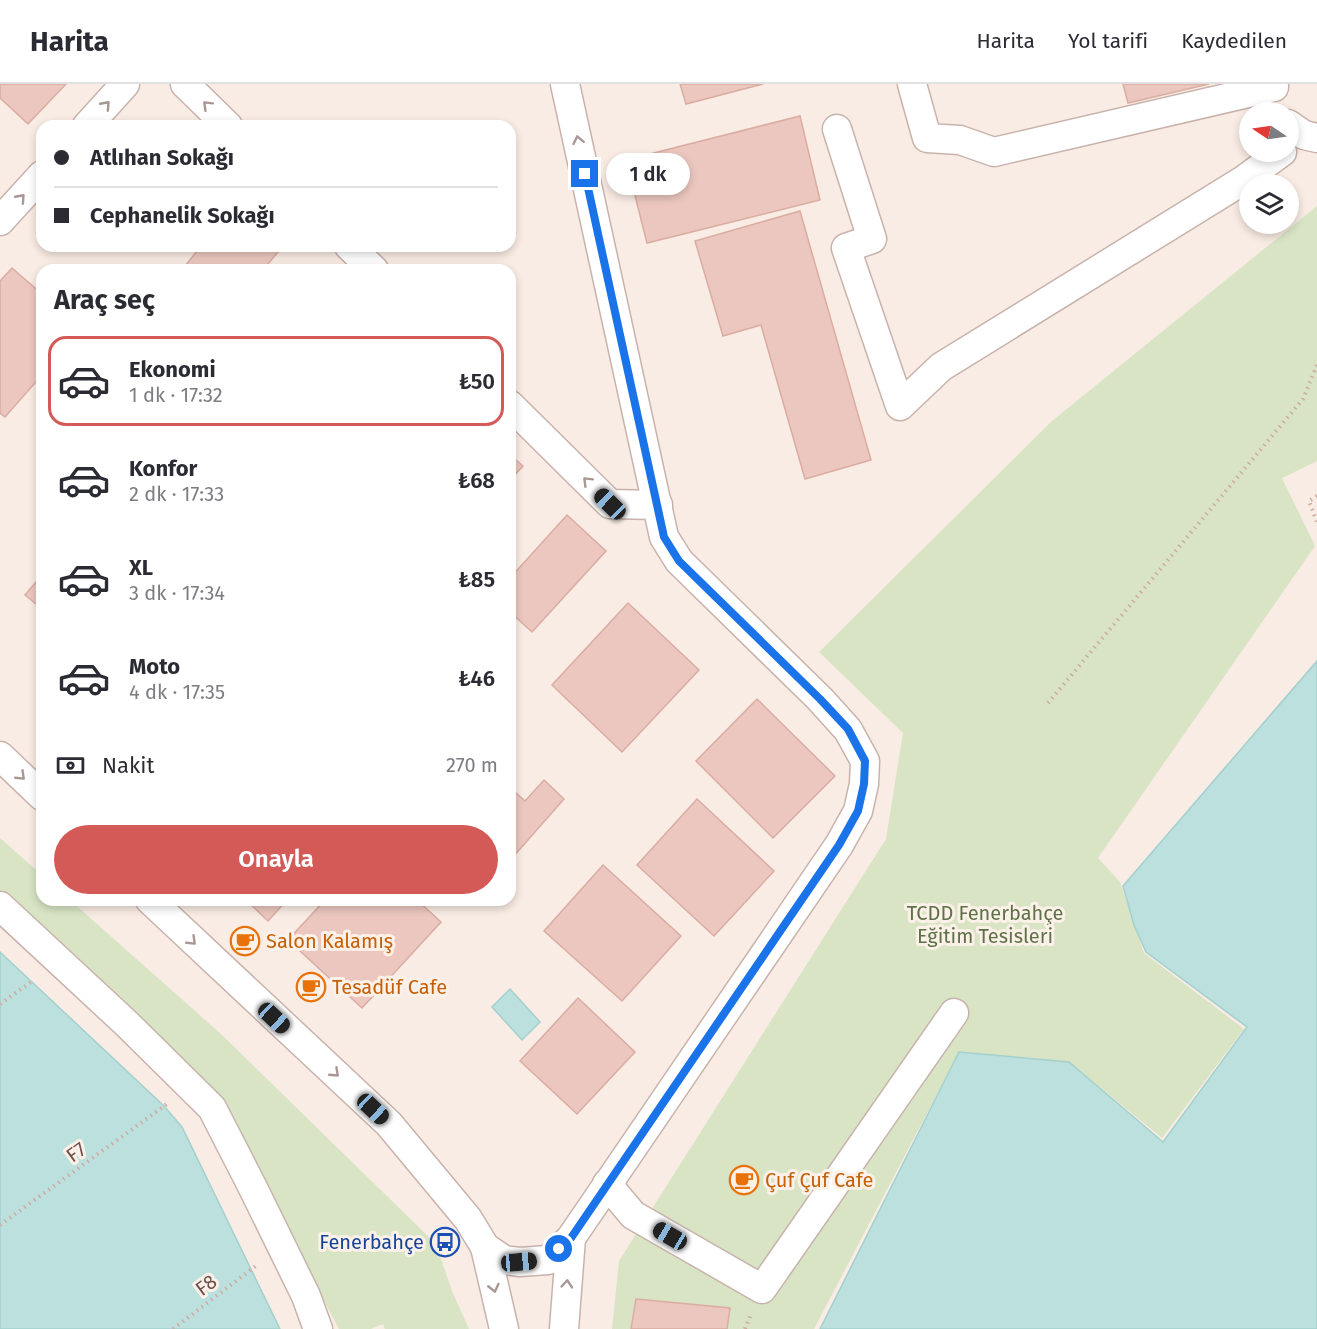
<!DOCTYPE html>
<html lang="tr">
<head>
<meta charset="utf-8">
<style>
	:root { --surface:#fff; --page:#f7f7f7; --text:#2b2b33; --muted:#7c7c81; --line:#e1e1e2; --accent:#d45a58 }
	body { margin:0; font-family:"Fira Sans",sans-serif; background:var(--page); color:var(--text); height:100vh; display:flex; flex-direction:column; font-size:22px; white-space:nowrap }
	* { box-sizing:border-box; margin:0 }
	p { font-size:20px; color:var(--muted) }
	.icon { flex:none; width:33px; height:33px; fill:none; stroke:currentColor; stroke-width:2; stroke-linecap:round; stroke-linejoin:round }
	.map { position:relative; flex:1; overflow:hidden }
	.details { position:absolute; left:36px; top:180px; width:480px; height:642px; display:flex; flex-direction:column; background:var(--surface); border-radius:18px; box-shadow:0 3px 9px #0003 }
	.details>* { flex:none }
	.top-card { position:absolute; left:36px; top:36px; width:480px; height:132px; border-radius:18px; box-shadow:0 3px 9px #0003; display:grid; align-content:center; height:132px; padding:0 18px; background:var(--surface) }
	.needle { width:39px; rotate:283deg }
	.controls { position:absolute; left:1239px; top:18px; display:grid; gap:12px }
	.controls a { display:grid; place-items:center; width:60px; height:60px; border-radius:50%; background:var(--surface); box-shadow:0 3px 9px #0003; font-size:30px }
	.end { position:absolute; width:27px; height:27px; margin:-14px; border:8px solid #1a73e8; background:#fff; box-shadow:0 0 0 3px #fff }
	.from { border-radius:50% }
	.bubble { position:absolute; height:42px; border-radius:21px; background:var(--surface); box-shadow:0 3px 9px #0003; font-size:20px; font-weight:600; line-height:42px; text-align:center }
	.car { position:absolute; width:18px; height:36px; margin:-18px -9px; border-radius:8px; box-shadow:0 0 4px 2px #0007; background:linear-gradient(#222 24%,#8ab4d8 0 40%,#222 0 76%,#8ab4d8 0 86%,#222 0) }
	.top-card b { display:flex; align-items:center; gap:21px; height:57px; font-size:22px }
	.top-card b+b { border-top:2px solid var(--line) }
	.top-card i { width:15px; height:15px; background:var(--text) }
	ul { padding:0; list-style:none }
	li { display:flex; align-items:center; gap:18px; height:90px; margin:0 12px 9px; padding:0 6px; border:3px solid transparent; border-radius:18px }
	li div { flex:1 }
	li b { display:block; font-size:22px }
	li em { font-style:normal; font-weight:600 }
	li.selected { border-color:var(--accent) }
	li>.icon { width:54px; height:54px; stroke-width:1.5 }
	h2 { padding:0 18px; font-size:27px; line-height:72px }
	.pay { display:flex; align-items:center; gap:15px; height:66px; padding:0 18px; font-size:22px }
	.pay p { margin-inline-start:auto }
	.button { display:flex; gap:12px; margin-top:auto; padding:12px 18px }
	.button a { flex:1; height:69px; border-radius:36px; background:var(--accent); color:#fff; font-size:24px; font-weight:600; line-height:69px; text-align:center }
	header { display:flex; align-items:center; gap:36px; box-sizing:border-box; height:84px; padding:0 30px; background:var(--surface); border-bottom:2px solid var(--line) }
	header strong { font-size:28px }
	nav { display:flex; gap:33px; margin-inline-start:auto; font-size:21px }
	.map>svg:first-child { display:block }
	.green { fill:#d8e4c4 }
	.water { fill:#bbe0dd; stroke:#a3d0ce; stroke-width:1.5 }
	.building { fill:#ebc7bf; stroke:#dbaca1; stroke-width:1.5 }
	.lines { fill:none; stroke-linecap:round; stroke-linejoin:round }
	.minor-casing { stroke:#c8b3ac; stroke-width:31 }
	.path { stroke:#cfaba2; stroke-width:4; stroke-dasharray:1.5 4.5; stroke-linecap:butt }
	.minor { stroke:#fff; stroke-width:28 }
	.oneway { stroke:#a89794 }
	.route { stroke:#1a73e8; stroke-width:8 }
	.labels { text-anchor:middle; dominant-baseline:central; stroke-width:6; stroke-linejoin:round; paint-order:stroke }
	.park-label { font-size:20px; fill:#5d7247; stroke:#fcf1e9 }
	.food-label { font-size:20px; fill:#c56008; stroke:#fcf1e9; text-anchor:start }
	.street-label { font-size:20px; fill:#6e524d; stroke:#fcf1e9 }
	.transit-label { font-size:20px; fill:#164399; stroke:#fcf1e9; text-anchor:end }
</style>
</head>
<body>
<header>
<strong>Harita</strong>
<nav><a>Harita</a><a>Yol tarifi</a><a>Kaydedilen</a></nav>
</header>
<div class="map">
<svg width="1317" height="1245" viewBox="0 0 1317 1245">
	<rect width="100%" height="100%" fill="#f9ece4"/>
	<g class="green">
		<polygon points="1317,122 1317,377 1282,394 1315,462 1098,774 1120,798 1144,869 1244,945 1162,1054 1069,978 959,968 814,1245 612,1245 619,1177 886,755 903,649 819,568 1052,337"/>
		<polygon points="0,754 42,791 42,816 70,816 221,950 436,1160 452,1207 469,1245 385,1245 383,1240 371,1245 339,1245 250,1075 0,810"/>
	</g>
	<g class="water">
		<polygon points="1317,577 1317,1245 820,1245 959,968 1069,978 1163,1058 1247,943 1146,868 1134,841 1123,802"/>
		<polygon points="0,868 164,1022 182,1043 280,1245 0,1245"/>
		<polygon points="510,905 540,938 522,956 492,923"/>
	</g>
	<g class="building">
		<polygon points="0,0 66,0 28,40 0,14"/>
		<polygon points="680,0 763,0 686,20"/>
		<polygon points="1123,0 1209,0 1128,19"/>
		<polygon points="800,32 820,116 647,159 626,76"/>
		<polygon points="800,127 871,376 805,395 761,241 723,252 695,157"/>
		<polygon points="201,162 283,162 263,186 182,186"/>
		<polygon points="12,184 42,210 42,291 5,333 0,329 0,197"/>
		<polygon points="510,371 523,382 510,396"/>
		<polygon points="567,431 606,467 532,548 510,528 510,494"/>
		<polygon points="42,491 42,525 25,511"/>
		<polygon points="628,519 699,586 622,668 552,601"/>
		<polygon points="757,615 835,692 773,754 696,677"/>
		<polygon points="544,696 564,715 513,773 510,770 510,712 514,707 525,717"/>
		<polygon points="697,715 774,787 714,852 637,781"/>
		<polygon points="603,781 681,852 622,917 544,847"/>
		<polygon points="246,816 287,816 268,837"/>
		<polygon points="325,816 417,816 441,838 362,924 288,856"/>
		<polygon points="578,914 635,968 577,1030 520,977"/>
		<polygon points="636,1215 730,1224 727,1245 631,1245"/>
	</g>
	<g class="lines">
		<g class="minor-casing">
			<g id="minor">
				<polyline points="185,0 228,42"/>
				<polyline points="912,0 927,54 960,56 994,68 1274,3"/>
				<polyline points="1288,40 1304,51 1317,54"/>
				<polyline points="87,42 125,0"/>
				<polyline points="837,45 872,155 846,164 900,322 941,283 1242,97 1282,68"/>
				<polyline points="0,137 42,91"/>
				<polyline points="349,162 374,186"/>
				<polyline points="510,321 610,420 658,421"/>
				<polyline points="0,672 42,712"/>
				<polyline points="150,816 389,1040 468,1135 485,1163 504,1176 520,1178 548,1176 571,1154 839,761 858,727 864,700 865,677 848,646 820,615 679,477 664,453 565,0"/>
				<polyline points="0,822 127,940 212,1024 252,1102 306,1212 318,1245"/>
				<polyline points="607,1100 633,1131 762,1205 954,929"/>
				<polyline points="485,1163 504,1245"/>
				<polyline points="564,1245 571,1154"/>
			</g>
		</g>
		<g class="path">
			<polyline points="1317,412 1309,417 1317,438"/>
			<polyline points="1048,619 1303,315 1317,281"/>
			<polyline points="0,920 31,898"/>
			<polyline points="0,1141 167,1020"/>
			<polyline points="173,1245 257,1181"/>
			<polyline points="745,1245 751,1230"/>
		</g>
		<use href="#minor" class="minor"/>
	</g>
	<defs><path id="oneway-chevron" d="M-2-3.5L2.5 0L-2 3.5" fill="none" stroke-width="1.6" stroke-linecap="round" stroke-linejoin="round" transform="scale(1.5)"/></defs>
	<g class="oneway">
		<use href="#oneway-chevron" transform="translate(106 21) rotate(-48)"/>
		<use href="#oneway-chevron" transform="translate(207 21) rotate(-135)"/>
		<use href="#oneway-chevron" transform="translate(578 56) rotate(-102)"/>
		<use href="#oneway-chevron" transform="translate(21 114) rotate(-48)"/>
		<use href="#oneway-chevron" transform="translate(587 397) rotate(-135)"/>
		<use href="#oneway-chevron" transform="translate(21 692) rotate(44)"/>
		<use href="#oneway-chevron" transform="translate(192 857) rotate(44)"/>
		<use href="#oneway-chevron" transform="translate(335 989) rotate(43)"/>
		<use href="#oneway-chevron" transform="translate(567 1200) rotate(-85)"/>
		<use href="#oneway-chevron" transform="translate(494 1204) rotate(77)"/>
	</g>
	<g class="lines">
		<polyline class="route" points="559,1165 571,1154 839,761 858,727 864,700 865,677 848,645 820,615 679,477 664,453 585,90"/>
	</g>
	<defs>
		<g id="cafe-ring" transform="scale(1.5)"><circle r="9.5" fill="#fcf1e9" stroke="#e8710a" stroke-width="1.5"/><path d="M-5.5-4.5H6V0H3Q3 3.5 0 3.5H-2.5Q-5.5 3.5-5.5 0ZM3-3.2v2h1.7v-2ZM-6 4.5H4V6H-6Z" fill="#e8710a"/></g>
		<g id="bus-ring" transform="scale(1.5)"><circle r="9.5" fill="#fcf1e9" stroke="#1a4fb4" stroke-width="1.5"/><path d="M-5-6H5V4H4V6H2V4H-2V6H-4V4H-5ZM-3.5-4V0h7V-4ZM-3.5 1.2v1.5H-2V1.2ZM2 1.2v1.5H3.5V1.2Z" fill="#1a4fb4"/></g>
	</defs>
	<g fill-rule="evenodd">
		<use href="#cafe-ring" x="245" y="857"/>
		<use href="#cafe-ring" x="311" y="903"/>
		<use href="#cafe-ring" x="744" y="1096"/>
		<use href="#bus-ring" x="445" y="1158"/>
	</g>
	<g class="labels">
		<g class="park-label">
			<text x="985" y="829">TCDD Fenerbahçe<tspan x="985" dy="23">Eğitim Tesisleri</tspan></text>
		</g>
		<g class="food-label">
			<text x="266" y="857">Salon Kalamış</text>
			<text x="332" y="903">Tesadüf Cafe</text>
			<text x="765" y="1096">Çuf Çuf Cafe</text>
		</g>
		<g class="street-label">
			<text transform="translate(76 1068) rotate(-36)">F7</text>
			<text transform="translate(206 1201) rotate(-37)">F8</text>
		</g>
		<g class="transit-label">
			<text x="424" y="1158">Fenerbahçe</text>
		</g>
	</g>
</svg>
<div class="controls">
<a><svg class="needle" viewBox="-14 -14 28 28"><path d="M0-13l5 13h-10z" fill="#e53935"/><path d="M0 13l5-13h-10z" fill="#7c7c81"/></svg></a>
<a><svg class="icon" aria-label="layers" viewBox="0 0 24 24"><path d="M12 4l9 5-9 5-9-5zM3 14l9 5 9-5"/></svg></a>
</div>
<i class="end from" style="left:559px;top:1165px"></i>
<i class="end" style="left:585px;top:90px"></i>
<div class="bubble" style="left:606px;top:69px;width:84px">1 dk</div>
<i class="car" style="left:610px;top:420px;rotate:314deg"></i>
<i class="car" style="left:274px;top:934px;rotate:133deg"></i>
<i class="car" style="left:373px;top:1025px;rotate:133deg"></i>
<i class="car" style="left:670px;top:1152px;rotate:300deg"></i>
<i class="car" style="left:519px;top:1178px;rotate:85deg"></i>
<div class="top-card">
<b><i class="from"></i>Atlıhan Sokağı</b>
<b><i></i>Cephanelik Sokağı</b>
</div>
<section class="details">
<h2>Araç seç</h2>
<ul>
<li class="selected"><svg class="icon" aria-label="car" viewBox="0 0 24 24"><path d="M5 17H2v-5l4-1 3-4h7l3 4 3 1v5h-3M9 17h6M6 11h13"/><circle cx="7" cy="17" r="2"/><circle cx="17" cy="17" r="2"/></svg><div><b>Ekonomi</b><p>1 dk · 17:32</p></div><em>₺50</em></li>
<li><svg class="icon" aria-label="car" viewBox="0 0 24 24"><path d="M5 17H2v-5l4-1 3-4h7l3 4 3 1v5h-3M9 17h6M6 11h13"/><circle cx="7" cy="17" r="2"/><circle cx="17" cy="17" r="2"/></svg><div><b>Konfor</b><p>2 dk · 17:33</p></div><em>₺68</em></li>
<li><svg class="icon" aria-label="car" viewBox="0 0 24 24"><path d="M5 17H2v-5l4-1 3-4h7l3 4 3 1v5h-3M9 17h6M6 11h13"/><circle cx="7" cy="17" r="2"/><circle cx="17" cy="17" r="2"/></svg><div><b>XL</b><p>3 dk · 17:34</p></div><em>₺85</em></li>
<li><svg class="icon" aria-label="car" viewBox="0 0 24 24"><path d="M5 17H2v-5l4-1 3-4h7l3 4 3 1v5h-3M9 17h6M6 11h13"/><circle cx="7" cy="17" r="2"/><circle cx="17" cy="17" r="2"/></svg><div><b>Moto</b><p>4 dk · 17:35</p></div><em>₺46</em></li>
</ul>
<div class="pay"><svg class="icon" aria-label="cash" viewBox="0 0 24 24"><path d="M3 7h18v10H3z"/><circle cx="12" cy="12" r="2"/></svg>Nakit<p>270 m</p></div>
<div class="button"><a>Onayla</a></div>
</section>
</div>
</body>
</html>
